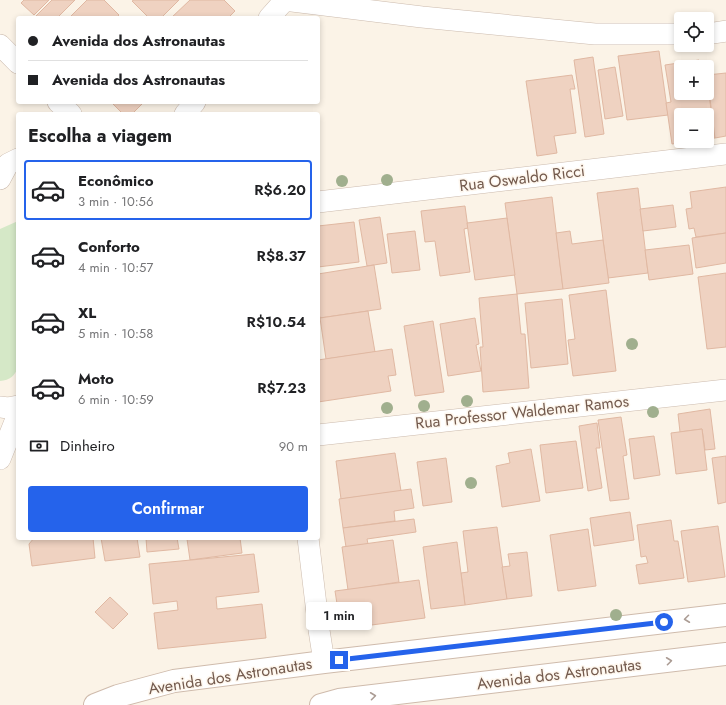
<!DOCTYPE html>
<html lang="pt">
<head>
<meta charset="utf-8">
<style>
	:root { --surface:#fff; --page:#f2f2f2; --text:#202124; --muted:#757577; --line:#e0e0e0; --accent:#2563eb }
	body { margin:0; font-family:Jost,sans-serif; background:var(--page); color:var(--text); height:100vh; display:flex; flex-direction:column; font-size:15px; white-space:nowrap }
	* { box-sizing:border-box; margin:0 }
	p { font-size:13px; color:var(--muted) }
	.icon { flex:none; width:22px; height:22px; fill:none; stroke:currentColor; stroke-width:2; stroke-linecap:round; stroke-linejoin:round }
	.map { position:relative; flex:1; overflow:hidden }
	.sheet { position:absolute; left:16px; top:112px; width:304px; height:428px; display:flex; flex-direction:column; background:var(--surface); border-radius:4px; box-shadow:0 2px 6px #0003 }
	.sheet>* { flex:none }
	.banner { position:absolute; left:16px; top:16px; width:304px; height:88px; border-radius:4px; box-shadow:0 2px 6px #0003; display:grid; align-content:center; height:88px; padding:0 12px; background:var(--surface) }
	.controls { position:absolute; left:674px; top:12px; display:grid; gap:8px }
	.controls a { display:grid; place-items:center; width:40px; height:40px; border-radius:4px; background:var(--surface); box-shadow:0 2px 6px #0003; font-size:20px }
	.end { position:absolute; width:18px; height:18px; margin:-9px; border:5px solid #2563eb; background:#fff; box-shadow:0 0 0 2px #fff }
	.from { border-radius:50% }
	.bubble { position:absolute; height:28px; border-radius:4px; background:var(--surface); box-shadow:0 2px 6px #0003; font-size:13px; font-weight:600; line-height:28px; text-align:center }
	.banner b { display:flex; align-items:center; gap:14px; height:38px; font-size:15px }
	.banner b+b { border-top:1px solid var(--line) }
	.banner i { width:10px; height:10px; background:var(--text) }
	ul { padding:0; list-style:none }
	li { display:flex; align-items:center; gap:12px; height:60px; margin:0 8px 6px; padding:0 4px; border:2px solid transparent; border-radius:4px }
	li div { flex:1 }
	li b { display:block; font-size:15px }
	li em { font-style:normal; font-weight:600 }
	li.on { border-color:var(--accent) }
	li>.icon { width:36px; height:36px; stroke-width:1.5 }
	h2 { padding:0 12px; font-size:18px; line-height:48px }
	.pay { display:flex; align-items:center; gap:10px; height:44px; padding:0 12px; font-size:15px }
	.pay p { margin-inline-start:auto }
	.primary-button { display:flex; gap:8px; margin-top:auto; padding:8px 12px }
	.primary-button a { flex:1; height:46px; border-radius:4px; background:var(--accent); color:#fff; font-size:16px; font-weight:600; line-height:46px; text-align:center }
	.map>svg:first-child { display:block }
	.green { fill:#d5e8c7 }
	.building { fill:#efd2c1; stroke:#e0b8a2 }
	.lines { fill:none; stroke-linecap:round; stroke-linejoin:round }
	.street-casing { stroke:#ccbbae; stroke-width:22 }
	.secondary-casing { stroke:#cfbbac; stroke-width:24 }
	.street { stroke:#fff; stroke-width:21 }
	.secondary { stroke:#fff; stroke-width:22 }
	.tree { fill:#a0af8e }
	.oneway { stroke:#ab9c94 }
	.route { stroke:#2563eb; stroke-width:5 }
	.labels { text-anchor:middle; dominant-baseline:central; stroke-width:3; stroke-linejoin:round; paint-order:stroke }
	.street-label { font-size:16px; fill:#735a4d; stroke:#fef7ee }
</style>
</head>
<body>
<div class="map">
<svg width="726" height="705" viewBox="0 0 726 705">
	<rect width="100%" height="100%" fill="#fbf3e7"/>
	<path class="green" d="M 18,221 L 18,367 C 15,376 10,380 0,381 L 0,229 Z"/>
	<g class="building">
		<polygon points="24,0 49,0 34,15 21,3"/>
		<polygon points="52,0 75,0 57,18 34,18"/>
		<polygon points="87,0 104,0 119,15 116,18 69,18"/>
		<polygon points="134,0 179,0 161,18 149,18 132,1"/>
		<polygon points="190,0 224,0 235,11 228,18 171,18"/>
		<polygon points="659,51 668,115 627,120 618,56"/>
		<polygon points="593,57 604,134 585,137 574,60"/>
		<polygon points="699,60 700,67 681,67 681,93 704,93 705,97 709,95 715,138 707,139 707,115 681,115 681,141 691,141 672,144 666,103 671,102 665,65"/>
		<polygon points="615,67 623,116 605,119 598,70"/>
		<polygon points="726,73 726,136 715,138 707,75"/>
		<polygon points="572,75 575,89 570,89 576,133 554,136 557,153 537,156 526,81"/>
		<polygon points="111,102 144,102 132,114 123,114"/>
		<polygon points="726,187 726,233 696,237 694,228 689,229 686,209 692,208 690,192"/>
		<polygon points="638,188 648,273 608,278 597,193"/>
		<polygon points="552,197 563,289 517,294 505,203"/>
		<polygon points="673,205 676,227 643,231 640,209"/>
		<polygon points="465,206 468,228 464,229 470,272 440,276 435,241 425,242 421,211"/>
		<polygon points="380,217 387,263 367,266 359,220"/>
		<polygon points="507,218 515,275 475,280 467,223"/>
		<polygon points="354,222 359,262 318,267 318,226"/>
		<polygon points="415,231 420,270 392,273 387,234"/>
		<polygon points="570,231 572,244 603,240 609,283 563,289 556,233"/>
		<polygon points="726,233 726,263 696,268 692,238"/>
		<polygon points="689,245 693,274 649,280 645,250"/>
		<polygon points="374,265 381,309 320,318 318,308 318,274"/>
		<polygon points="726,273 726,347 707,349 698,277"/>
		<polygon points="606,290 616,371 573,376 568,340 575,339 569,295"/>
		<polygon points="517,294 521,334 525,334 529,388 483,392 480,347 483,347 479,298"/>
		<polygon points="562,299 568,364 531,368 525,303"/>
		<polygon points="368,311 375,352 326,359 320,318"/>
		<polygon points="475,318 479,344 476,345 481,371 448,376 440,324"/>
		<polygon points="433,321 444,392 415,396 404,326"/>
		<polygon points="392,349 396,375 388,376 391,391 318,402 318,360"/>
		<polygon points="710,409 715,449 705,450 702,429 680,432 678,414"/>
		<polygon points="621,417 627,455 623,456 629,499 610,501 598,420"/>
		<polygon points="597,423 600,448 596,448 602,488 588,491 579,426"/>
		<polygon points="702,429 707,470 676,474 671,433"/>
		<polygon points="654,436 660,475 634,479 629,439"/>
		<polygon points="576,441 583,488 546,493 540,445"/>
		<polygon points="531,449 540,501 502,507 496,466 510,463 508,453"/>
		<polygon points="395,453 401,491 341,499 336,461"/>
		<polygon points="726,456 726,502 718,504 712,458"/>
		<polygon points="446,458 452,502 423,506 417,462"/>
		<polygon points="411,489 414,508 394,511 395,521 343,528 339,499"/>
		<polygon points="630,512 634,540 594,546 590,518"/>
		<polygon points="414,519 416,532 367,539 368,544 346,547 343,528"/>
		<polygon points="671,520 674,541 678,541 684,578 639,584 636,565 648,563 646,556 641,557 637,525"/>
		<polygon points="718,526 725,577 688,582 681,531"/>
		<polygon points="497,527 507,599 465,605 461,573 468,572 463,531"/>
		<polygon points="588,529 596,586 558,591 550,535"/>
		<polygon points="34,538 93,538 95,558 32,566 29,544"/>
		<polygon points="101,538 137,538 140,557 105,561"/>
		<polygon points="146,538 177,538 179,549 147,552"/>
		<polygon points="197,538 240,538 242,553 190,560 187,539"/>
		<polygon points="393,540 399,582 348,590 342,547"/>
		<polygon points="457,542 465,605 431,609 423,547"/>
		<polygon points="527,552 532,596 507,599 502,567 510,566 508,554"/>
		<polygon points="254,554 259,592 216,597 217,609 262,604 266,638 158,649 154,613 178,610 177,601 153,604 149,564"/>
		<polygon points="419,580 425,618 341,629 335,591"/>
		<polygon points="110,597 128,614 113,629 95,612"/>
	</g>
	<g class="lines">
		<g class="street-casing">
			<g id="street">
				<polyline points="284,0 422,17 595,34 681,34"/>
				<polyline points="269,18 285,0"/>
				<polyline points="707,34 726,31"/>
				<polyline points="0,45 18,63"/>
				<polyline points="58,102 71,114"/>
				<polyline points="185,114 195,102"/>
				<polyline points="0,179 8,164 18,159"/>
				<polyline points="318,202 726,154"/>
				<polyline points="0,407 8,408 18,406"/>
				<polyline points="318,435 726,390"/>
				<polyline points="0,459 18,414"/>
				<polyline points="308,538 319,630 324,662"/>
			</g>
		</g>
		<g class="secondary-casing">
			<g id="secondary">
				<polyline points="95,705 118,696 174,681 324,662 726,615"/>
				<polyline points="321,705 339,700 726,654"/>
			</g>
		</g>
		<use href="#street" class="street"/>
		<use href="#secondary" class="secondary"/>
	</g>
	<g class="tree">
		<circle cx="387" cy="180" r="6"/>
		<circle cx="342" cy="181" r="6"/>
		<circle cx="632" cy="344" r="6"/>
		<circle cx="467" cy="401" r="6"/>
		<circle cx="424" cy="406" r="6"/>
		<circle cx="387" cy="408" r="6"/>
		<circle cx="653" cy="412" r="6"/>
		<circle cx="471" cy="483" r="6"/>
		<circle cx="616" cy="615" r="6"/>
	</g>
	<defs><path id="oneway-chevron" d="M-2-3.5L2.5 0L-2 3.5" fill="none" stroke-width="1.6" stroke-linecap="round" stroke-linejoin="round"/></defs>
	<g class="oneway">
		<use href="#oneway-chevron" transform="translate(687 619) rotate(173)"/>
		<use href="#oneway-chevron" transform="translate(669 661) rotate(-7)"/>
		<use href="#oneway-chevron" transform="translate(373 696) rotate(-7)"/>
	</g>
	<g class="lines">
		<polyline class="route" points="339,660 664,622"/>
	</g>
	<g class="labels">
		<g class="street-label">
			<text transform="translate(522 178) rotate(-7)">Rua Oswaldo Ricci</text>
			<text transform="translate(522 412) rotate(-6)">Rua Professor Waldemar Ramos</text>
			<text transform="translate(559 674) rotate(-7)">Avenida dos Astronautas</text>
			<text transform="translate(230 676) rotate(-9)">Avenida dos Astronautas</text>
		</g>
	</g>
</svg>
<div class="controls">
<a><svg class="icon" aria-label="locate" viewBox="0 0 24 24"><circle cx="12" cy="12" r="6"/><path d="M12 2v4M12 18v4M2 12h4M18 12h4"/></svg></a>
<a>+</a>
<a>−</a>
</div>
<i class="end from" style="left:664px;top:622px"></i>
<i class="end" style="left:339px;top:660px"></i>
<div class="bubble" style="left:306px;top:602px;width:66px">1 min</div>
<div class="banner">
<b><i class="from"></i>Avenida dos Astronautas</b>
<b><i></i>Avenida dos Astronautas</b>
</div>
<section class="sheet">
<h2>Escolha a viagem</h2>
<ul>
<li class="on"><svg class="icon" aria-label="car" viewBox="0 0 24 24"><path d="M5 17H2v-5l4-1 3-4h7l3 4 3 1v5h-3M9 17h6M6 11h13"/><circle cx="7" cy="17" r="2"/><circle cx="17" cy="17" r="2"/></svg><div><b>Econômico</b><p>3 min · 10:56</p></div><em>R$6.20</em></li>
<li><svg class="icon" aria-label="car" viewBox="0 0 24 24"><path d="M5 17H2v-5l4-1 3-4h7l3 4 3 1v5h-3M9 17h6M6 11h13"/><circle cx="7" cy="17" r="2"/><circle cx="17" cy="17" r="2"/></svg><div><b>Conforto</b><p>4 min · 10:57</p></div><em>R$8.37</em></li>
<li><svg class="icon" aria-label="car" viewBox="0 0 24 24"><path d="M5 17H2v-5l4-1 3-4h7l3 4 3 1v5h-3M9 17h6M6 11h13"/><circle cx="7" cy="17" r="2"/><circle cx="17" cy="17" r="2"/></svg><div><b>XL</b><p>5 min · 10:58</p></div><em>R$10.54</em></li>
<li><svg class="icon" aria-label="car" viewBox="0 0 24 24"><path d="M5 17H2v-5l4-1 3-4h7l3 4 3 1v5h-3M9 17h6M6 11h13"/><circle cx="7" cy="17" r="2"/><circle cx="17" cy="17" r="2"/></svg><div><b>Moto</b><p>6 min · 10:59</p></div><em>R$7.23</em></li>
</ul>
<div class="pay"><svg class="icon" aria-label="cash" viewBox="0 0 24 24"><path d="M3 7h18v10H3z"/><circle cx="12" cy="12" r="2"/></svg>Dinheiro<p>90 m</p></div>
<div class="primary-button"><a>Confirmar</a></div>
</section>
</div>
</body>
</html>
